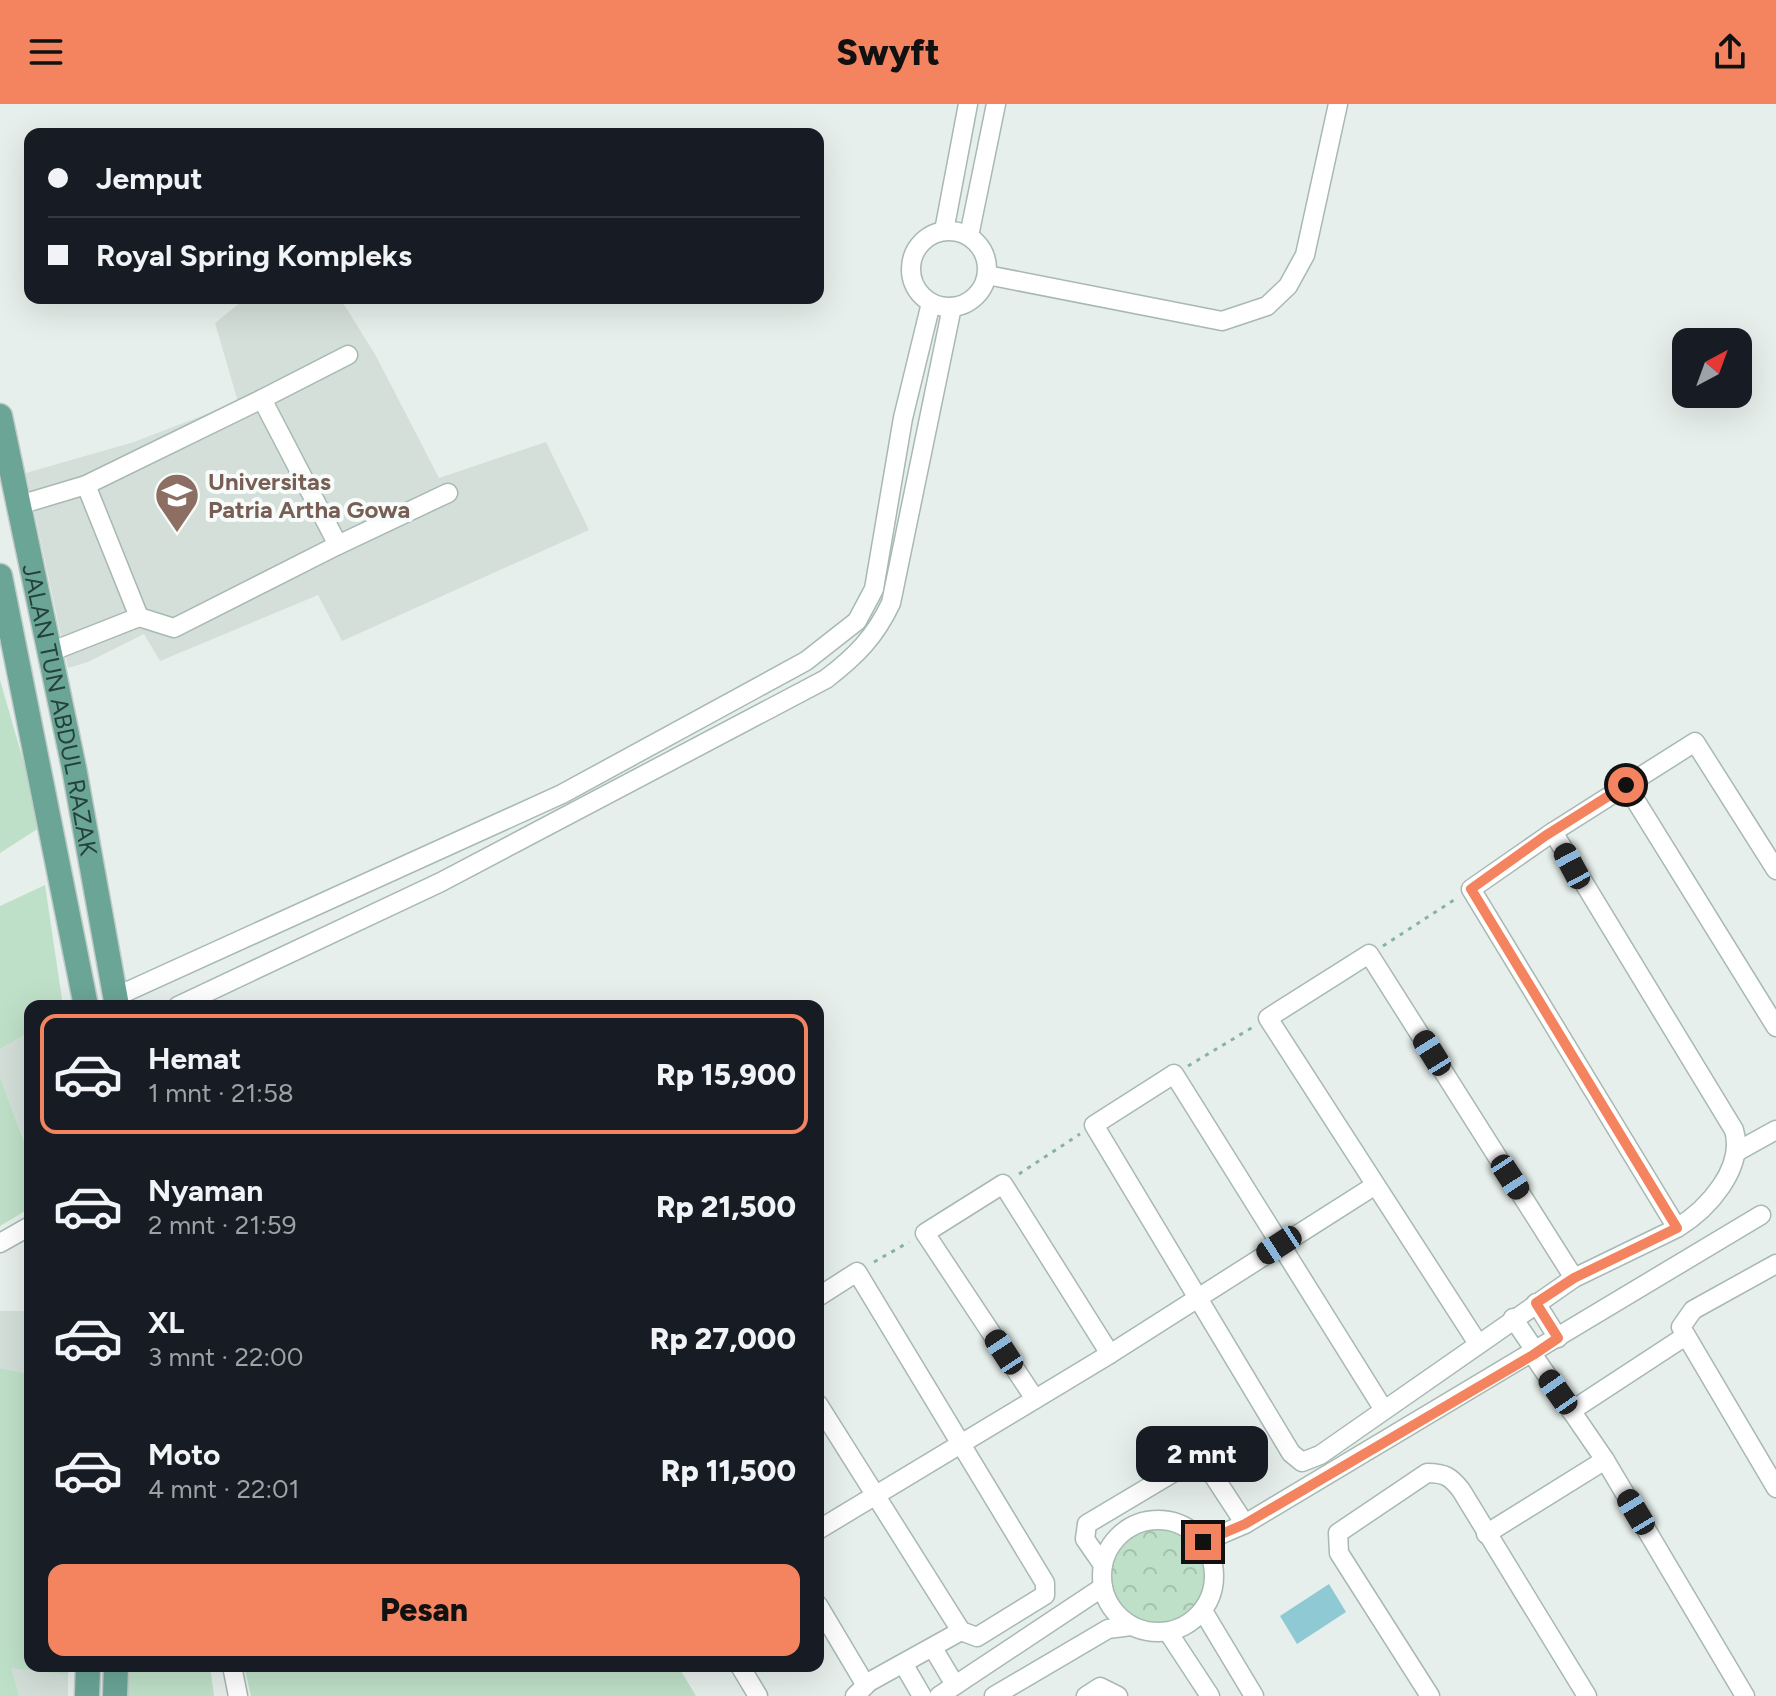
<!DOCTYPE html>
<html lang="id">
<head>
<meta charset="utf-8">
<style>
	:root { --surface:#171b24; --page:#20242c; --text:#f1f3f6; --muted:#9ea1a6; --line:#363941; --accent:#f4845f }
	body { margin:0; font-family:Figtree,sans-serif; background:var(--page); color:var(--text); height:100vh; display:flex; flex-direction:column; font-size:30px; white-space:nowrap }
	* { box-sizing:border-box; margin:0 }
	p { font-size:26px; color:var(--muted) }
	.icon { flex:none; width:44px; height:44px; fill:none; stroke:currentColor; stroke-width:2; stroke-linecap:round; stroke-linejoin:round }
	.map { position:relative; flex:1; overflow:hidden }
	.details { position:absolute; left:24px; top:896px; width:800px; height:672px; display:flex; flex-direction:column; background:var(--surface); border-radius:16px; box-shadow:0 8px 32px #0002 }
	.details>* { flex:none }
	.guide { position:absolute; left:24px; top:24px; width:800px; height:176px; border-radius:16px; box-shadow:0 8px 32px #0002; display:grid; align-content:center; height:176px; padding:0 24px; background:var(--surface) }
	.needle { width:52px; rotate:41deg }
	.tools { position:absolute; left:1672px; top:224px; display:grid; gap:16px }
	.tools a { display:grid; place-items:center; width:80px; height:80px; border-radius:16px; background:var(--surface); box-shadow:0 8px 32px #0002; font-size:40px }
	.end { position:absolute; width:36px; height:36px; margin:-18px; border:10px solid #f4845f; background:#111; box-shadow:0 0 0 4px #111 }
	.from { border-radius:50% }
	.bubble { position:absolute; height:56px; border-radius:16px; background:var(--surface); box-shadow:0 8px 32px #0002; font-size:26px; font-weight:800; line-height:56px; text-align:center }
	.car { position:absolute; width:24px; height:48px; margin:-24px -12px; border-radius:10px; box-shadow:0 0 6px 2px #0007; background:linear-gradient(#222 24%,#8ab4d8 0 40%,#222 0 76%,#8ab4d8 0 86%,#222 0) }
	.guide b { display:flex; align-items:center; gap:28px; height:76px; font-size:30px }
	.guide b+b { border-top:2px solid var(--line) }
	.guide i { width:20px; height:20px; background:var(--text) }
	ul { padding:14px 0 0; list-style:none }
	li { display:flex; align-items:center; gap:24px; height:120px; margin:0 16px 12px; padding:0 8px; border:4px solid transparent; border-radius:16px }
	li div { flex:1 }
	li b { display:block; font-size:30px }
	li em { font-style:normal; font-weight:800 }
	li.selected { border-color:var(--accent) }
	li>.icon { width:72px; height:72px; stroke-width:1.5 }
	.action { display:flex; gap:16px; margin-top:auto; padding:16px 24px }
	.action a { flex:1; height:92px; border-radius:16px; background:var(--accent); color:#111; font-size:32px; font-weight:800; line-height:92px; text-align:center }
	header { display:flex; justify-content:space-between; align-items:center; height:104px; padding:0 24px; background:var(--accent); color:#111; font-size:36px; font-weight:800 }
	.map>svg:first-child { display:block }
	.built { fill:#d4dfda }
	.grass { fill:#bfe0c8 }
	.park { fill:url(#park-crowns) }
	.water { fill:#8ec9d4 }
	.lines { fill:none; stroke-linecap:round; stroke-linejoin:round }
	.minor-casing { stroke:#a8b8b2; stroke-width:21 }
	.major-casing { stroke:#c2cac8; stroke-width:27 }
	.path { stroke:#86b3a5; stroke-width:3; stroke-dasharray:4 6; stroke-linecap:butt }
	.minor { stroke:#fff; stroke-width:18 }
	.major { stroke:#6aa596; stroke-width:24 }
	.route { stroke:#f4845f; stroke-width:10 }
	.labels { text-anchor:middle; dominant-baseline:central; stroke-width:8; stroke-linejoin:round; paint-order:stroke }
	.education-label { font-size:24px; font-weight:bold; fill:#785e54; stroke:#f7fbf9; text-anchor:start }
	.street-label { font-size:24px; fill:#24423a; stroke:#f7fbf9 }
</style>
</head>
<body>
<header><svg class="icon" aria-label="menu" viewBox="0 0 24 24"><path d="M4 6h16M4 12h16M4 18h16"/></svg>Swyft<svg class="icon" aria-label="share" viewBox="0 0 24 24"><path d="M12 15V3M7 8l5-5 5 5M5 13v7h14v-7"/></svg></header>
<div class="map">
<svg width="1776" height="1592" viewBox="0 0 1776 1592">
	<defs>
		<pattern id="park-crowns" width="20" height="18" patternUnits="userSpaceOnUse" patternTransform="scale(2)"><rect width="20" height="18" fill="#bfe0c8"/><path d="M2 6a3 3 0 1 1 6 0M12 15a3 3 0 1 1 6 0" fill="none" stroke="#a4c1ad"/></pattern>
	</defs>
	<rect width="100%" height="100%" fill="#e6efeb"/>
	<g class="built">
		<polygon points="246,194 340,194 376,252 439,374 546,338 589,426 342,537 318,491 160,557 144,530 88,558 68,564 26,369 134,338 238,298 215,219"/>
		<polygon points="30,928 30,1038 26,1040 0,973 0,945"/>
		<polygon points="0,1207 30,1207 30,1270 0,1264"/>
		<polygon points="10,1563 68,1571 68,1592 19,1592"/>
	</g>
	<g class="grass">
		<polygon points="0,576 42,722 0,749"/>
		<polygon points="45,781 63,902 30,902 30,928 0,945 0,802"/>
		<polygon points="0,973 25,1039 30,1038 30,1104 0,1122"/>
		<polygon points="0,1264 30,1270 30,1562 69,1562 68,1571 11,1564 19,1592 0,1592"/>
		<polygon points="113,1562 210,1562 214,1592 113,1592"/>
		<polygon points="244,1562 678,1562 696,1592 251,1592"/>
	</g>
	<circle class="park" cx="1158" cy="1471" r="51"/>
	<polygon class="water" points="1329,1480 1346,1508 1297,1540 1280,1512"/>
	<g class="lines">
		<g class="minor-casing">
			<g id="minor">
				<circle cx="949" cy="165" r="38"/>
				<polyline points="944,127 968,0"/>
				<polyline points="969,132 996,0"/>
				<polyline points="987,171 1222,217 1267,202 1288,182 1305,151 1338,0"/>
				<polyline points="262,295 348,251"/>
				<polyline points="86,381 262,295 338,441 174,524 139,513"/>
				<polyline points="19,401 86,381 139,513 50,548"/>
				<polyline points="338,441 448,389"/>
				<polyline points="1626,681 1776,923"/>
				<polyline points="1553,728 1695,638 1776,766"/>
				<polyline points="115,893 562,690 806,557 857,517 874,485 903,314 931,199"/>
				<path d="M 178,902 L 441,778 L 826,575 C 856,552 875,533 891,499 L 952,203"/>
				<polyline points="1738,1047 1776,1026"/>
				<polyline points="0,1139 30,1122"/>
				<polyline points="1776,1160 1693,1206 1681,1223 1776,1384"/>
				<polyline points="818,1193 857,1168 1045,1479 1045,1491 977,1533 961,1527 818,1300"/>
				<polyline points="1536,1199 1558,1234"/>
				<polyline points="1513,1214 1536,1248"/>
				<polyline points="1477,1238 1268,914 1369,850 1574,1174"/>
				<polyline points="1533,1251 1605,1356 1745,1592"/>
				<polyline points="1035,1295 925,1129 1003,1080 1110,1250"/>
				<path d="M 1384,1306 L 1174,970 L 1094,1021 L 1291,1349 L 1302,1358 L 1320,1351 L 1574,1174 L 1677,1124 C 1708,1105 1745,1064 1734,1026 L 1553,728 L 1471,785 L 1677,1124"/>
				<polyline points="1571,1307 1684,1233"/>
				<circle cx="1158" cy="1472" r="56"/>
				<polyline points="818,1426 1110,1250 1374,1082"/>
				<polyline points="1486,1430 1605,1356"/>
				<polyline points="1203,1438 1245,1420 1761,1111"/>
				<polyline points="1103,1461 1085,1435 1087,1420 1191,1358 1198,1357 1211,1368 1245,1420"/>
				<polyline points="818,1501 862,1575 869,1578"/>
				<polyline points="1203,1507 1254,1592"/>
				<polyline points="1168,1528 1210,1592"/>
				<polyline points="933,1544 955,1581"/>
				<polyline points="904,1561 922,1592"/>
				<polyline points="232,1562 238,1592"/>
				<polyline points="740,1562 758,1592"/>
				<polyline points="855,1592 869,1578 961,1527"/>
				<polyline points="939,1592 1103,1483"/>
				<polyline points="994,1592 1108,1525 1131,1522"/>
				<polyline points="1086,1592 1100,1583 1118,1592"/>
				<path d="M 1430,1592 L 1339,1449 L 1338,1429 L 1427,1369 C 1445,1369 1451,1373 1461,1386 L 1587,1592"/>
			</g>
		</g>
		<g class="major-casing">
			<g id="major">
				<path id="s1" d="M 0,312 L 74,664 L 117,902"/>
				<polyline points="0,472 86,902"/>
				<polyline points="87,1592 88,1562"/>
				<polyline points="115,1592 116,1562"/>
			</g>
		</g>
		<g class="path">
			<polyline points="1383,842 1457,794"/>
			<polyline points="1188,962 1253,923"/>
			<polyline points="1019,1070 1080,1030"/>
			<polyline points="874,1158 909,1138"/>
		</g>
		<use href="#minor" class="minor"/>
		<use href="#major" class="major"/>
	</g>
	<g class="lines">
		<polyline class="route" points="1203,1438 1245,1420 1533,1251 1558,1234 1536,1199 1574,1174 1677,1124 1471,785 1545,732 1626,681"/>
	</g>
	<defs>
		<g id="university-pin" transform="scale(2.3)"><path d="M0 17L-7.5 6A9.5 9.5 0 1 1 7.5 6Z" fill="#8d6e63" stroke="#f7fbf9"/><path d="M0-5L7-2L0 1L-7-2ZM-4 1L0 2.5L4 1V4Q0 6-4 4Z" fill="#fff"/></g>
	</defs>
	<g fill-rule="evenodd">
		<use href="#university-pin" x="177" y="391"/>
	</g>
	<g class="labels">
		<g class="education-label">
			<text x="208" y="377">Universitas<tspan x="208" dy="28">Patria Artha Gowa</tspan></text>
		</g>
		<g class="street-label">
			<text stroke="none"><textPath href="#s1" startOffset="300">JALAN TUN ABDUL RAZAK</textPath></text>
		</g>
	</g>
</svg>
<div class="tools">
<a><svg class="needle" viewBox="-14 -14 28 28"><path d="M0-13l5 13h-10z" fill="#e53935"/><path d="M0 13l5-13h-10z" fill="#9ea1a6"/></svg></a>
</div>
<i class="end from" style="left:1626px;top:681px"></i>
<i class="end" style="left:1203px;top:1438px"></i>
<div class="bubble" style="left:1136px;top:1322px;width:132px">2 mnt</div>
<i class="car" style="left:1572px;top:762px;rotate:332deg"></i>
<i class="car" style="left:1432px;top:949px;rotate:328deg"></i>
<i class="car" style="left:1510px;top:1073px;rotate:147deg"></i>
<i class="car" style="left:1279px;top:1141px;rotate:237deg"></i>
<i class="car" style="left:1004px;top:1248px;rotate:327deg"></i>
<i class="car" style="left:1558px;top:1288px;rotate:325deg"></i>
<i class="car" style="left:1636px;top:1408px;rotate:329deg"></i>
<div class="guide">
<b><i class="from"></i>Jemput</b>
<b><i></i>Royal Spring Kompleks</b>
</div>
<section class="details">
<ul>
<li class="selected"><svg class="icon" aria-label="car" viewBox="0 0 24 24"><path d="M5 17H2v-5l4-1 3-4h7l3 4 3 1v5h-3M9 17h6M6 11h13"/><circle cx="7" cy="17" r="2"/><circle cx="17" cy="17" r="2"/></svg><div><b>Hemat</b><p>1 mnt · 21:58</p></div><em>Rp 15,900</em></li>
<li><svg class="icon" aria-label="car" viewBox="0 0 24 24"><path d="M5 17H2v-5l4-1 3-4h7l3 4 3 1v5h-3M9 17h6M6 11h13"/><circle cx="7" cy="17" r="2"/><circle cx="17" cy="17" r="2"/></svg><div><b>Nyaman</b><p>2 mnt · 21:59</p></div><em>Rp 21,500</em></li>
<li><svg class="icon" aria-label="car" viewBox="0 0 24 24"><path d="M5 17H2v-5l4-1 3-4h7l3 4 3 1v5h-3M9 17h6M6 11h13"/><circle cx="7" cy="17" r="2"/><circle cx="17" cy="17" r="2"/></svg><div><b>XL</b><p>3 mnt · 22:00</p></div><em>Rp 27,000</em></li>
<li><svg class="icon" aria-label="car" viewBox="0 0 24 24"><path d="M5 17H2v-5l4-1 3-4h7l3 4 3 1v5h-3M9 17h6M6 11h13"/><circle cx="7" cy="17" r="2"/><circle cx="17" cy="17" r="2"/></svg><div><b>Moto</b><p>4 mnt · 22:01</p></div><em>Rp 11,500</em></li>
</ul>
<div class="action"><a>Pesan</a></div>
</section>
</div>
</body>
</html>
